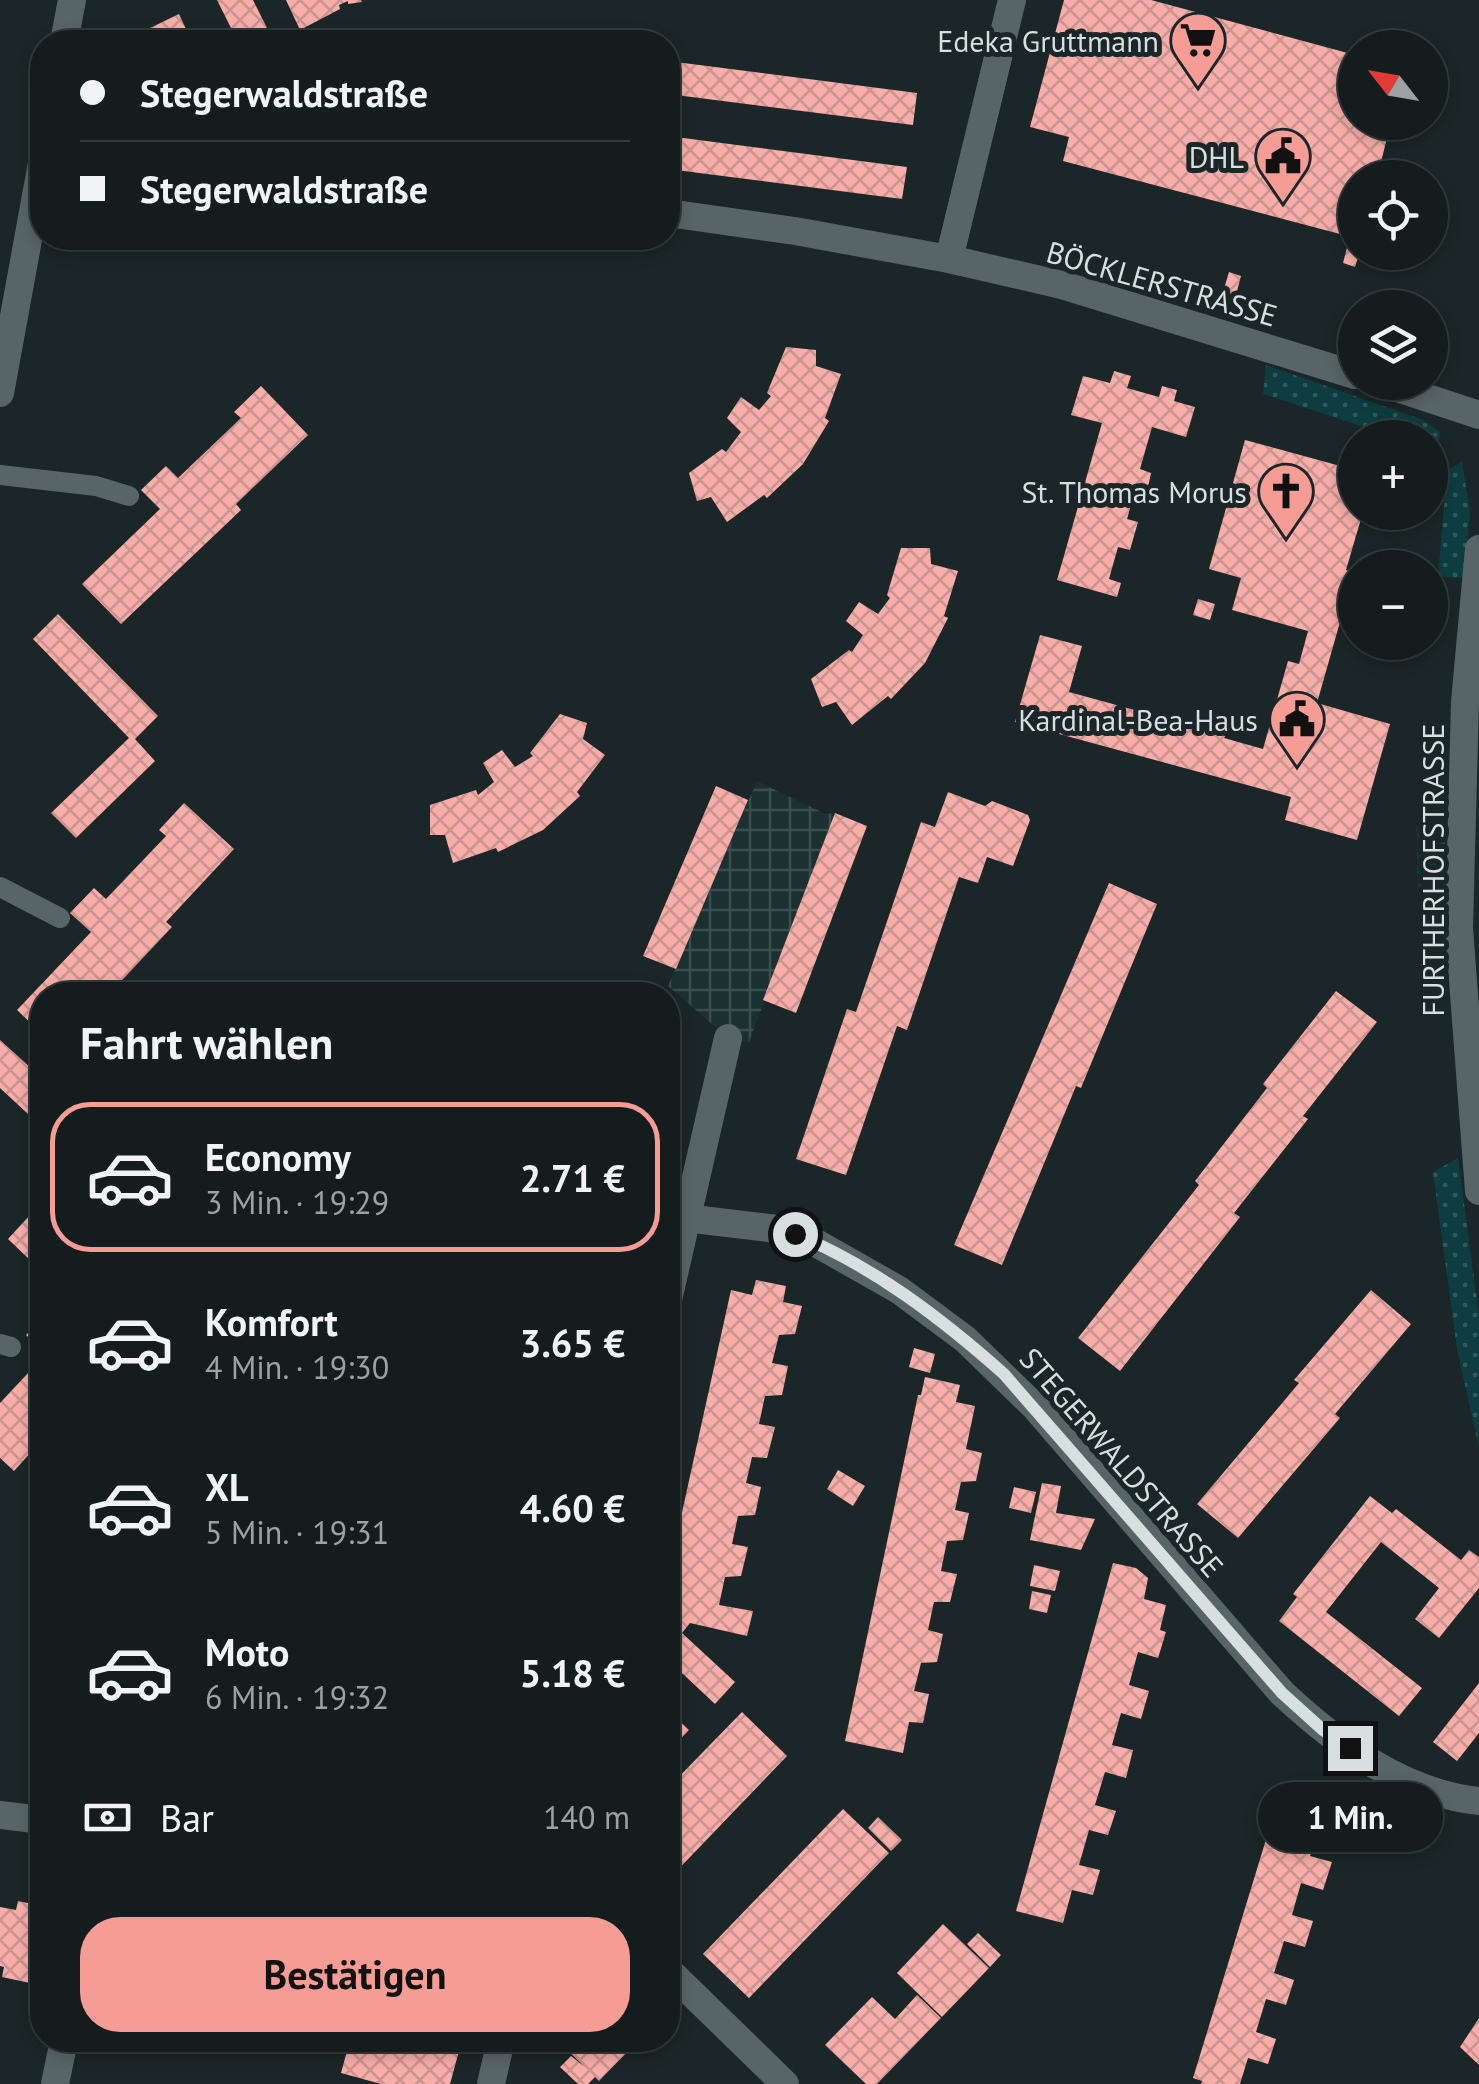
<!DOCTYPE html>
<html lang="de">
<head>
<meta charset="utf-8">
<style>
	:root { --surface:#141c1d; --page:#1d2526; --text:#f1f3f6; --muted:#9da1a4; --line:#333a3b; --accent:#f59c95 }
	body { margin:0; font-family:"PT Sans",sans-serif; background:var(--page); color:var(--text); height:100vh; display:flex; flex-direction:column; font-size:38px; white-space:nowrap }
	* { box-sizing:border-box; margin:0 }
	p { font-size:32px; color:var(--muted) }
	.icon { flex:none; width:55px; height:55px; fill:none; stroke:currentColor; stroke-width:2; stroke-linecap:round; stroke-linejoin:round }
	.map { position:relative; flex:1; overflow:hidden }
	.sheet { position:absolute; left:30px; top:982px; width:650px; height:1070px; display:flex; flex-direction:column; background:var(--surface); border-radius:40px; box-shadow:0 5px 15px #0003,0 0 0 2px var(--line) }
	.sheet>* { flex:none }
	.top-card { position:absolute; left:30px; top:30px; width:650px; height:220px; border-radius:40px; box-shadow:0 5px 15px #0003,0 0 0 2px var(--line); display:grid; align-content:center; height:220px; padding:0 50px; background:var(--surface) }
	.needle { width:65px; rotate:301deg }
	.controls { position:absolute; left:1338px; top:30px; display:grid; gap:20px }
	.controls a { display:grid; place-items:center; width:110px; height:110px; border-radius:50%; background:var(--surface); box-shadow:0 5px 15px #0003,0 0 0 2px var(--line); font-size:50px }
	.end { position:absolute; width:45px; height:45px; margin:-22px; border:12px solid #d7dfdf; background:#111; box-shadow:0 0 0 5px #111 }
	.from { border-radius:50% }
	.bubble { position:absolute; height:70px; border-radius:35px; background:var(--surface); box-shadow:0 5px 15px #0003,0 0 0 2px var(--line); font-size:32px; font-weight:700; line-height:70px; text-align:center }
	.top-card b { display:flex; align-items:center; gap:35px; height:95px; font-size:38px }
	.top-card b+b { border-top:2px solid var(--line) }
	.top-card i { width:25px; height:25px; background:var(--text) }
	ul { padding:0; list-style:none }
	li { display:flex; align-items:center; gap:30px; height:150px; margin:0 20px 15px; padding:0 30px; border:5px solid transparent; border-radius:40px }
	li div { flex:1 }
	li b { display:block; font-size:38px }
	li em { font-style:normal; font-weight:700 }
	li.on { border-color:var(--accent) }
	li>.icon { width:90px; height:90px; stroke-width:1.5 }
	h2 { padding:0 50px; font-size:45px; line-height:120px }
	.pay { display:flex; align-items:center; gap:25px; height:110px; padding:0 50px; font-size:38px }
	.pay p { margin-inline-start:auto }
	.action { display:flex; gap:20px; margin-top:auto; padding:20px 50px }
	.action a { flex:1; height:115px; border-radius:40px; background:var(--accent); color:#111; font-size:40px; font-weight:700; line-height:115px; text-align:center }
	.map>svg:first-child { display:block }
	.industrial { fill:url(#industrial-grid) }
	.grass { fill:url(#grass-dots) }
	.building { fill:url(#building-cross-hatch) }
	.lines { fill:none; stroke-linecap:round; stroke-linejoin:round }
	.service { stroke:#586566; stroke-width:20 }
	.minor { stroke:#586566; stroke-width:28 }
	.route { stroke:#d7dfdf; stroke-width:12 }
	.labels { text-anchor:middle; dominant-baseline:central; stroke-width:10; stroke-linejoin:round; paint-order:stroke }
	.poi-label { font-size:30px; fill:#d7dfdf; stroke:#1a2627; text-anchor:end }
	.street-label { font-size:30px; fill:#d7dfdf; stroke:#1a2627 }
</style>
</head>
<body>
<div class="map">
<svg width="1479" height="2084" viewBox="0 0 1479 2084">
	<defs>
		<pattern id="industrial-grid" width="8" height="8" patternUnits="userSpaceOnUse" patternTransform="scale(2.5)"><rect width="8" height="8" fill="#1b3031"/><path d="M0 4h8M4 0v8" fill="none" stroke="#3b4e4e"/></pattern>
		<pattern id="grass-dots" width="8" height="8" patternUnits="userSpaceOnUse" patternTransform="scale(2.5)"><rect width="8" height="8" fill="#0d3d40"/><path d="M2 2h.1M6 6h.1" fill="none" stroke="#30595b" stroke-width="1.8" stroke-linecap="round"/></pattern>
		<pattern id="building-cross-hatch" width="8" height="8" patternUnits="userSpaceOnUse" patternTransform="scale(2.5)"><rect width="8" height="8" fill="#f8aea8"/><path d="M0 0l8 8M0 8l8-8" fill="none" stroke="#ca938f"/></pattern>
	</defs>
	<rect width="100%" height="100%" fill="#1a2627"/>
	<polygon class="industrial" points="757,781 826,814 835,813 749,1042 728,1038 668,986"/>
	<g class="grass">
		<polygon points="1266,365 1421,419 1440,432 1438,452 1430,449 1430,438 1395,437 1263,394"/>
		<polygon points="1462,462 1470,511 1465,578 1438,577 1447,470"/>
		<polygon points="1417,826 1445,829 1444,885 1418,892"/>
		<polygon points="1458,1158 1479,1315 1479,1448 1457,1349 1433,1172"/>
	</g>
	<g class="building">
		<polygon points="217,0 253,0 274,42 238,42"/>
		<polygon points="286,0 361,0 362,2 348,4 348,1 339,5 340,9 300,30"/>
		<polygon points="1064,0 1151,0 1355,55 1355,122 1391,122 1377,178 1355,178 1355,238 1063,161 1069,137 1030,127"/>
		<polygon points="179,14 192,42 157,42 150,28"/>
		<polygon points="668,61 917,93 913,125 668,94"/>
		<polygon points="668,136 907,167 902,199 668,169"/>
		<polygon points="1349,240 1355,242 1355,252 1360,252 1355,267 1343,263"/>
		<polygon points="1229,272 1241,276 1235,299 1222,295"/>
		<polygon points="786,347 816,350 816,366 841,374 825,418 829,421 803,464 767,498 764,495 727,522 711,497 697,501 689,473 722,449 726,452 741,432 727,418 741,397 759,410 771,396 767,393"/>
		<polygon points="1114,371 1131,376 1127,388 1159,397 1162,386 1177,390 1174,401 1195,407 1186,437 1152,427 1140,469 1151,473 1148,487 1137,484 1127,519 1138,522 1130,550 1118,547 1109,579 1121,583 1117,597 1057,580 1102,423 1071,415 1083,376 1110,383"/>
		<polygon points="261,386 308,435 236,504 241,510 121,624 82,584 160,509 141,490 166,466 178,478 241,418 234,412"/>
		<polygon points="1245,440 1355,470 1355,512 1363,512 1346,570 1355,573 1355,619 1342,615 1317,703 1390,724 1357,840 1285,820 1291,797 1015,722 1040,635 1082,646 1069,692 1226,735 1224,738 1263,749 1288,661 1299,664 1308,631 1232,610 1241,578 1209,569"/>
		<polygon points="901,548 930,548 931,564 958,571 944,616 948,618 925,663 891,699 888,696 852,725 836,702 822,707 811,679 849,650 852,652 863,635 846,621 859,602 878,614 890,598 887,595"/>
		<polygon points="1198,599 1215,604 1210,620 1193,615"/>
		<polygon points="58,614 158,716 135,739 155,761 76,838 51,813 129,738 33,639"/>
		<polygon points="560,714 587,723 583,739 605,755 577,792 580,796 543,830 498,852 496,848 453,863 445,835 430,835 430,805 476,790 478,795 494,782 483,763 502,750 515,767 533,756 530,753"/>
		<polygon points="716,786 748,800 676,969 643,956"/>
		<polygon points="948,792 985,806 992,801 1028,815 1030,820 1013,866 987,857 978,883 959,877 907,1030 897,1026 846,1175 796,1159 847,1009 856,1012 921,822 935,827"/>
		<polygon points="184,803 234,849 166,922 172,927 108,995 42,995 42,1034 17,1010 91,932 70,913 94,888 106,899 166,836 159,830"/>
		<polygon points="835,813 867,826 796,1013 763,1000"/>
		<polygon points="1109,883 1157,904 1081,1088 1076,1086 1002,1265 954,1245"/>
		<polygon points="1336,991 1377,1022 1303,1116 1308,1119 1234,1213 1240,1217 1120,1371 1078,1338 1199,1185 1195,1181 1267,1088 1263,1084"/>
		<polygon points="0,1040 42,1078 42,1127 0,1088"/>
		<polygon points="42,1202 42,1253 33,1263 8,1239"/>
		<polygon points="756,1280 786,1286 783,1302 802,1306 795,1334 779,1335 772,1363 788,1366 782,1395 765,1396 759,1424 775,1427 767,1458 752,1457 746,1483 761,1487 755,1515 738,1516 732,1544 748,1547 741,1576 725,1577 719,1605 753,1611 747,1636 690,1623 682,1633 735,1682 715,1704 668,1660 668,1640 678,1629 668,1620 668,1576 731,1290 752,1295"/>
		<polygon points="1371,1290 1411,1324 1335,1414 1340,1418 1238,1538 1197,1504 1299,1383 1294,1380"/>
		<polygon points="42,1317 42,1350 26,1335"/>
		<polygon points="914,1348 935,1354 930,1373 909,1367"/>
		<polygon points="42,1358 42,1440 14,1471 0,1458 0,1403"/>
		<polygon points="925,1377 960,1385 956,1402 975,1406 966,1449 982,1453 976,1481 961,1482 955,1510 969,1513 963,1540 947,1541 941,1571 957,1574 950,1602 934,1602 928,1630 943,1634 937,1662 921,1663 914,1691 929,1694 923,1723 909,1722 903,1753 845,1741 918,1395 921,1395"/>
		<polygon points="838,1470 865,1486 853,1506 827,1489"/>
		<polygon points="1042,1483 1061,1486 1056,1513 1095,1519 1081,1550 1030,1540"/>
		<polygon points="1014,1487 1036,1492 1031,1513 1009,1508"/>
		<polygon points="1370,1496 1392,1513 1396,1509 1461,1560 1469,1550 1479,1557 1479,1588 1439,1638 1415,1619 1439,1588 1381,1542 1326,1612 1422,1688 1399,1716 1279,1621 1297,1597 1293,1594"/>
		<polygon points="1113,1563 1136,1568 1148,1578 1144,1599 1166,1605 1160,1630 1166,1632 1158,1658 1138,1652 1129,1685 1149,1691 1141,1719 1121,1713 1112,1745 1133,1750 1126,1778 1105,1772 1095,1805 1116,1811 1108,1835 1089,1830 1079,1865 1100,1870 1093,1895 1072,1890 1063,1923 1016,1911"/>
		<polygon points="1034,1565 1060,1571 1055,1591 1030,1586"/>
		<polygon points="1032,1591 1051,1595 1047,1613 1029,1609"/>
		<polygon points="1479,1683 1479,1733 1457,1761 1433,1742"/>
		<polygon points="668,1710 689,1730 668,1752"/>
		<polygon points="742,1712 787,1756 668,1880 668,1788"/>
		<polygon points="1283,1784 1348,1804 1341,1830 1320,1824 1310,1856 1332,1862 1323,1890 1301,1883 1292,1915 1313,1921 1305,1947 1284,1941 1274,1973 1294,1980 1286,2005 1266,1999 1256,2032 1276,2039 1268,2064 1248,2058 1240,2084 1201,2084 1202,2081 1193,2078"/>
		<polygon points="843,1809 889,1853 749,1998 703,1954"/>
		<polygon points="878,1817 902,1840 891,1851 868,1828"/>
		<polygon points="18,1901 42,1906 42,1976 32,1974 30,1983 2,1977 4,1967 0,1966 0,1907 16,1910"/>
		<polygon points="943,1924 989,1968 942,2017 897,1973"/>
		<polygon points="978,1933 1001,1955 990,1967 967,1944"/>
		<polygon points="917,1995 941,2018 877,2084 866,2084 825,2045 872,1997 895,2019"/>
		<polygon points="1479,2018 1479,2065 1460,2047"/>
		<polygon points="350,2040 462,2040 450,2084 381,2084 341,2073"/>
		<polygon points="557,2040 639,2040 599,2081 595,2077 588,2084 578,2084 560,2067 571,2056 585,2067"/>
	</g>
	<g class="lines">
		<g class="service">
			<polyline points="0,475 96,486 129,496"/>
			<polyline points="0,887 60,918"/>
			<polyline points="0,1344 11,1347"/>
		</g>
		<g class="minor">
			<polyline points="64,42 72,0"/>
			<polyline points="668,213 795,231 949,259 1062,285 1355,375"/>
			<polyline points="949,259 1012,0"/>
			<polyline points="1379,382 1479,415"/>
			<polyline points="0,393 42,163"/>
			<polyline points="1479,549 1465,702 1459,928 1479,1191"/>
			<path d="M 685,1218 L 777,1229 L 816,1243 L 899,1290 L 965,1339 L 1036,1408 L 1282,1693 C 1337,1744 1402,1793 1479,1801"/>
			<polyline points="668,1300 728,1038"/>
			<polyline points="0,1815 42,1820"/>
			<polyline points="668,1970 785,2084"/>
			<polyline points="55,2084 64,2040"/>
			<polyline points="491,2084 501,2040"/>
		</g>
	</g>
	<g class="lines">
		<path class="route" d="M 795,1234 C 873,1266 941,1318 1004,1374 L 1282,1693 L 1323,1730 L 1350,1748"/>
	</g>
	<defs>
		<g id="supermarket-pin" transform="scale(2.875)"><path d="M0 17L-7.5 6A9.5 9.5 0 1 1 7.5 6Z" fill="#f59c95" stroke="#1a2627"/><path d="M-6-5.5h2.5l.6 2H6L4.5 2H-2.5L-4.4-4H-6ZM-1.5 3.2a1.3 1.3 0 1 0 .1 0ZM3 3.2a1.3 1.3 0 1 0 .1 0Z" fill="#111"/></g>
		<g id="civic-pin" transform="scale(2.875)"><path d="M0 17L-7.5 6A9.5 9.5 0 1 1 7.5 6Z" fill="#f59c95" stroke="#1a2627"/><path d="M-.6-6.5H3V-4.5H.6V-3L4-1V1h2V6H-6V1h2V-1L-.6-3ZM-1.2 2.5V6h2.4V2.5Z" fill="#111"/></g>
		<g id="church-pin" transform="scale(2.875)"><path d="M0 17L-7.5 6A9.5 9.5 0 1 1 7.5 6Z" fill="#f59c95" stroke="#1a2627"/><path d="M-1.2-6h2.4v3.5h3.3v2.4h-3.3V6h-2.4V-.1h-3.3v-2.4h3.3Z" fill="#111"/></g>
	</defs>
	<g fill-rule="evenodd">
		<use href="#supermarket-pin" x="1198" y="40"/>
		<use href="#civic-pin" x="1283" y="156"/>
		<use href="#church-pin" x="1286" y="491"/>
		<use href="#civic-pin" x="1297" y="719"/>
	</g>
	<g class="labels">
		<g class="poi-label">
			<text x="1159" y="40">Edeka Gruttmann</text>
			<text x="1244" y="156">DHL</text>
			<text x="1247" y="491">St. Thomas Morus</text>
			<text x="1258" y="719">Kardinal-Bea-Haus</text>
		</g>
		<g class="street-label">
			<text transform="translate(1162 283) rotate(16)">BÖCKLERSTRASSE</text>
			<text transform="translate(1432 870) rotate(-90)">FURTHERHOFSTRASSE</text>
			<text transform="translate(1122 1462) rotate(49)">STEGERWALDSTRASSE</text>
		</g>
	</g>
</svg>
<div class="controls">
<a><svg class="needle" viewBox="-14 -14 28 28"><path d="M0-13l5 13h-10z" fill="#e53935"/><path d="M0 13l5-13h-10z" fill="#9da1a4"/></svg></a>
<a><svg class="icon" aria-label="locate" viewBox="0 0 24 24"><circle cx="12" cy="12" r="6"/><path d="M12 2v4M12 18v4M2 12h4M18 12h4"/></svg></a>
<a><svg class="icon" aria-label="layers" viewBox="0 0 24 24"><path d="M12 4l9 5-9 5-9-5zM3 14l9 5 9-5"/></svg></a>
<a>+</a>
<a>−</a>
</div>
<i class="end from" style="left:795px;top:1234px"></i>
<i class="end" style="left:1350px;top:1748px"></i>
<div class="bubble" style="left:1258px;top:1782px;width:185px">1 Min.</div>
<div class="top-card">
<b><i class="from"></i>Stegerwaldstraße</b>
<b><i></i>Stegerwaldstraße</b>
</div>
<section class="sheet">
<h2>Fahrt wählen</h2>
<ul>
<li class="on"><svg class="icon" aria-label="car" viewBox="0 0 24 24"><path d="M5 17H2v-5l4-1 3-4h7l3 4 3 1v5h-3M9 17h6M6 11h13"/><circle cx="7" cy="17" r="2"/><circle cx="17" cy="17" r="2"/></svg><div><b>Economy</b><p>3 Min. · 19:29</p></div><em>2.71 €</em></li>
<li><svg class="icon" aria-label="car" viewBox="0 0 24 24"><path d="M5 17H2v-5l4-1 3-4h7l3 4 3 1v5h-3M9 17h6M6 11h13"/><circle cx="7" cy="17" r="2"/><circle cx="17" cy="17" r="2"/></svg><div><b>Komfort</b><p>4 Min. · 19:30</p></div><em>3.65 €</em></li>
<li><svg class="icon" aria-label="car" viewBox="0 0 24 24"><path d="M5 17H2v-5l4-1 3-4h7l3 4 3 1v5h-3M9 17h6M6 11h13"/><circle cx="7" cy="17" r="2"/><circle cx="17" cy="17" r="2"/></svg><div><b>XL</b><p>5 Min. · 19:31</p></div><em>4.60 €</em></li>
<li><svg class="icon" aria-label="car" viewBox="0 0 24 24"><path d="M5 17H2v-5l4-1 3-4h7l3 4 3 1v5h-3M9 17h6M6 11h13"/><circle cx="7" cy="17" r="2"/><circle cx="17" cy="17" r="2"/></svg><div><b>Moto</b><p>6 Min. · 19:32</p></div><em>5.18 €</em></li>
</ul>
<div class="pay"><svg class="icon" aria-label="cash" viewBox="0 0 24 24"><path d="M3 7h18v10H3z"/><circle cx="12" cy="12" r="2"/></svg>Bar<p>140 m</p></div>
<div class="action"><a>Bestätigen</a></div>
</section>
</div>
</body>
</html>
